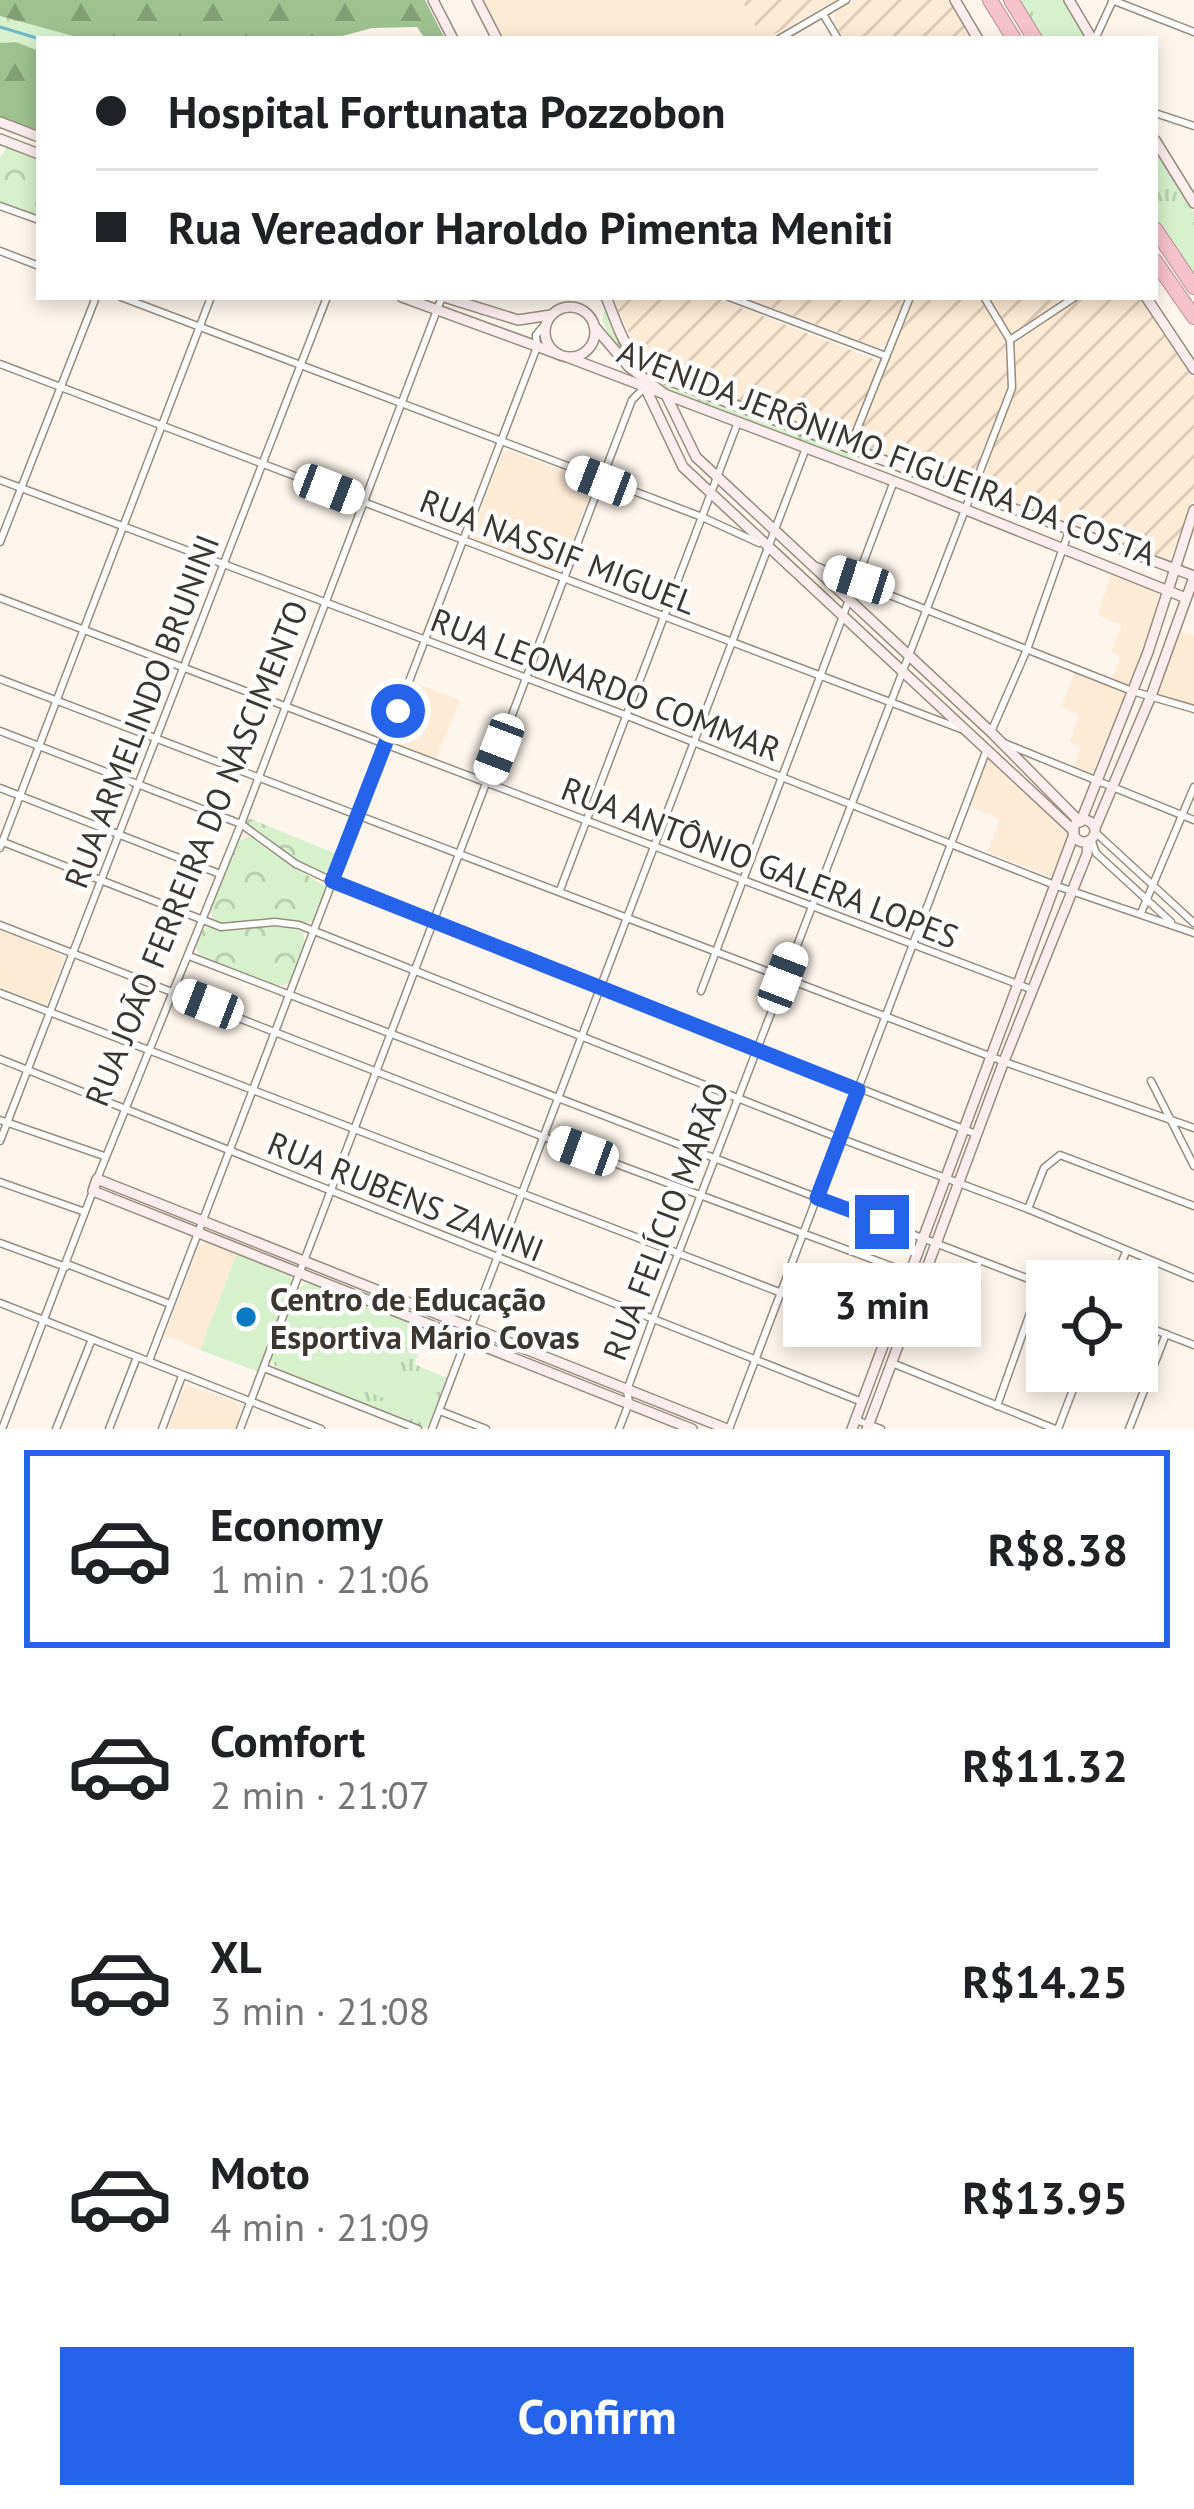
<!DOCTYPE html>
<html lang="en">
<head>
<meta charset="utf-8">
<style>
	:root { --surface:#fff; --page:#f2f2f2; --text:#202124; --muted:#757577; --line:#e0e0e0; --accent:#2563eb }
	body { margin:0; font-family:"PT Sans",sans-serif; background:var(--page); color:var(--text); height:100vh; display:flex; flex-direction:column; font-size:45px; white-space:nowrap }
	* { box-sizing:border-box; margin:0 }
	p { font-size:39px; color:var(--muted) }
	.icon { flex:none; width:66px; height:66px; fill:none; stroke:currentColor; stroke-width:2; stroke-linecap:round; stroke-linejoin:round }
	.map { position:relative; height:1429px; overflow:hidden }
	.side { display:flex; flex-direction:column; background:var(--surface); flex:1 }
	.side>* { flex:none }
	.guide { position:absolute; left:36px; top:36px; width:1122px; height:264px; border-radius:0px; box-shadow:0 6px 18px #0003; display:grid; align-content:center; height:264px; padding:0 60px; background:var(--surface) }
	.controls { position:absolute; left:1026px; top:1260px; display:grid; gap:24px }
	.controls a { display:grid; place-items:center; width:132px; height:132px; border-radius:0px; background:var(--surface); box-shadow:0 6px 18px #0003; font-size:60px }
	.end { position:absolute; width:54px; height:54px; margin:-27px; border:15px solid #2563eb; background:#fff; box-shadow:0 0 0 6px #fff }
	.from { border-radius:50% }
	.bubble { position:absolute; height:84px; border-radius:0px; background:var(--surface); box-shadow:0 6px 18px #0003; font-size:39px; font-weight:700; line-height:84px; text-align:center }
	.car { position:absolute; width:36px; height:72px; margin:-36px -18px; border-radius:15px; box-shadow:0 0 9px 3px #0007; background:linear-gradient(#fff 24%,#345 0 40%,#fff 0 76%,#345 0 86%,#fff 0) }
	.guide b { display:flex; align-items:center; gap:42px; height:114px; font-size:45px }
	.guide b+b { border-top:3px solid var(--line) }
	.guide i { width:30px; height:30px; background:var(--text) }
	ul { padding:21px 0 0; list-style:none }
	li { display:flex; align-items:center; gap:36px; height:198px; margin:0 24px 18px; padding:0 36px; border:6px solid transparent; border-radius:0px }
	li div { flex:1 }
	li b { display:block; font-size:45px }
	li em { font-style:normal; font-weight:700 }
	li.current { border-color:var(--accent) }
	li>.icon { width:108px; height:108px; stroke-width:1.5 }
	.cta { display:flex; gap:24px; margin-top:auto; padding:24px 60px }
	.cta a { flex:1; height:138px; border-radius:0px; background:var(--accent); color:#fff; font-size:48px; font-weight:700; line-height:138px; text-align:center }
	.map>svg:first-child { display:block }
	.built { fill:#feebd5 }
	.industrial { fill:url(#industrial-furrows) }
	.grass { fill:url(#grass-tufts) }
	.forest { fill:url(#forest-firs) }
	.park { fill:url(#park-crowns) }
	.pitch { fill:#d6f1cc }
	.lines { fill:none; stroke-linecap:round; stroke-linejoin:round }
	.stream { stroke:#6db7ca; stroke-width:3 }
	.street-casing { stroke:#988c7d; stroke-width:9 }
	.secondary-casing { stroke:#988c7d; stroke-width:12 }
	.highway-casing { stroke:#b59195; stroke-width:16 }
	.street { stroke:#fff; stroke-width:6 }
	.secondary { stroke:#fcedef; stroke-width:9 }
	.highway { stroke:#f6c2cb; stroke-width:14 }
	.route { stroke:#2563eb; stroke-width:15 }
	.poi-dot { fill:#087ac4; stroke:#fff; stroke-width:4.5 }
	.labels { text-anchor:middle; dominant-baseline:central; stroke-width:9; stroke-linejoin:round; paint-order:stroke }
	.street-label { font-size:33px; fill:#3b3630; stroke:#fff }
	.poi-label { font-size:33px; font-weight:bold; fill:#3b3630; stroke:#fff; text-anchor:start }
</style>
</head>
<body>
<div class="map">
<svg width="1194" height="1429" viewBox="0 0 1194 1429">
	<defs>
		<pattern id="industrial-furrows" width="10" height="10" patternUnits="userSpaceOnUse" patternTransform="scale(3)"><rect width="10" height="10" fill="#feebd5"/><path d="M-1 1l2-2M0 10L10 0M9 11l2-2" fill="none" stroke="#dbcab7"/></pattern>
		<pattern id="grass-tufts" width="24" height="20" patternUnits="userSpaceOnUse" patternTransform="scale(3)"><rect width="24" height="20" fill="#d6f1cc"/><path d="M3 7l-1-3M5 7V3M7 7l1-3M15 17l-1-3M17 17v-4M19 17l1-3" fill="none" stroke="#b9cfb0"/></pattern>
		<pattern id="forest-firs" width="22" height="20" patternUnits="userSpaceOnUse" patternTransform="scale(3)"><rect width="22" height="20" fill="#9dc18f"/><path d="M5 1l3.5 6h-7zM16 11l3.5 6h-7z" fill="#819e75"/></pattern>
		<pattern id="park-crowns" width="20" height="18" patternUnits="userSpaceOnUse" patternTransform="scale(3)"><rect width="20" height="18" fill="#d6f1cc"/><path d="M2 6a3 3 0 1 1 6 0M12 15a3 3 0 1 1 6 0" fill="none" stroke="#b9cfb0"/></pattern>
	</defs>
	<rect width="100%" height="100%" fill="#fef6ed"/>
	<g class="built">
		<polygon points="480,0 742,0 762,39 500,39"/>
		<polygon points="508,450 591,482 593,487 562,567 556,571 475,540 471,535 503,452"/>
		<polygon points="1112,571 1156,589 1159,595 1145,652 1131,683 1124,685 1112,679 1121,656 1111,652 1122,625 1098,615"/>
		<polygon points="1180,631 1194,636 1194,705 1159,696 1158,691"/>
		<polygon points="1075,671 1123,690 1125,696 1092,774 1086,776 1073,770 1081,746 1069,742 1079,715 1061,707"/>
		<polygon points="413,682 460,700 435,761 392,743"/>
		<polygon points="989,757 1067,831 1068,840 1056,873 1049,876 987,852 1000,819 969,806"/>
		<polygon points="0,929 65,957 45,1007 0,991"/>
		<polygon points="207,1241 237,1253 200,1350 165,1335 199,1246"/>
		<polygon points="186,1385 237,1402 241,1413 235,1429 168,1429"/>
	</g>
	<g class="industrial">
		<polygon points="742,0 836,0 766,39 762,39"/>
		<polygon points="856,0 949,0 973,39 843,39 834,22 835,12"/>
		<polygon points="612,297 714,297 876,360 879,364 849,438 845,440 670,378 642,361"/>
		<polygon points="744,297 906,297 886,343 879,348"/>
		<polygon points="915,297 980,297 1006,342 1008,392 970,484 965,487 860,446 859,436"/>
		<polygon points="989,297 1069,297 1014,334 1009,333"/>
		<polygon points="1081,297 1140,297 1194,378 1194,501 1168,563 978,490 1015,389 1014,341"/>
	</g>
	<g class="grass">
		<polygon points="1017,0 1063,0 1088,39 1041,39"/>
		<polygon points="0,16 73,36 225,39 39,39 39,51 17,42 0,43"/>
		<polygon points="1155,147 1194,213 1194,278 1155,220"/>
		<path d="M 606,305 L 612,330 L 638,365 L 854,453 L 853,459 L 847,460 C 770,431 635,401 602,320 Z"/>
		<polygon points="310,1282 429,1329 414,1364 447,1378 428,1426 424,1428 277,1369 271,1360 299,1288"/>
	</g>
	<g class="forest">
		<polygon points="0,0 425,0 445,39 425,39 417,27 372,28 331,39 73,36 0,16"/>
		<polygon points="16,42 39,51 39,132 0,118 0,43"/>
	</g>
	<g class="park">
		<polygon points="7,147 39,160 39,217 0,202 0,157"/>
		<polygon points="246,817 339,855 333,869 322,873 302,864 246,822"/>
		<path d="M 248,836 L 327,888 L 312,922 C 299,924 287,918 273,919 C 252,920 233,928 213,921 L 210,911 L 238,842 Z"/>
		<path d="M 208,927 C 240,936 272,919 303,932 L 305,942 L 290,983 L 277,986 L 199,955 L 196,947 L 203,930 Z"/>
	</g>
	<g class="pitch">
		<polygon points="237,1253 290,1274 292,1284 259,1372 200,1350"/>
		<polygon points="307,1297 409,1338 384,1398 282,1357"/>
	</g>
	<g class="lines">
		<g class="stream">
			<polyline points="0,27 40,39"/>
			<polyline points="415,39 416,39"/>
		</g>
		<g class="street-casing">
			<g id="street">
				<polyline points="1112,0 1194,32"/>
				<polyline points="823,14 838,39"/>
				<polyline points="779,39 846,0"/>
				<polyline points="1095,39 1113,0"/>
				<polyline points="1155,113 1194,126"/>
				<polyline points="0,206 39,220"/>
				<polyline points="0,251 39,266"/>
				<polyline points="121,297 702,517 759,543"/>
				<polyline points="729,297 886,356"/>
				<polyline points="1010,340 1075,297"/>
				<polyline points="0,364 961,729"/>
				<polyline points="850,447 910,297"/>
				<polyline points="0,480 625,715 1057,886 1194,933"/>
				<polyline points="0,542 96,297"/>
				<polyline points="816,566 1132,691 1194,709"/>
				<polyline points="0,598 1033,990"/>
				<polyline points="0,679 1013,1065 1194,1128"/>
				<polyline points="0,731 241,824 296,864 332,881 976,1134"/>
				<polyline points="991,732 1028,647 1069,531"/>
				<polyline points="1004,743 1194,820"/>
				<polyline points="0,788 220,874"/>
				<polyline points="1095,832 1194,923"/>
				<polyline points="1091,839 1096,853 1171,922"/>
				<polyline points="3,842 221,927 275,922 299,925 839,1138 1028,1209 1194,1278"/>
				<polyline points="0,848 211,297"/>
				<polyline points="560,890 738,422"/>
				<polyline points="1141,913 1194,787"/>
				<polyline points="0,925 544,1137 923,1278"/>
				<polyline points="189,956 1047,1286"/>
				<polyline points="701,991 894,481"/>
				<polyline points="0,993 899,1338"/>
				<polyline points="0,1059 862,1402"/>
				<polyline points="1151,1081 1194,1166"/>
				<polyline points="0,1120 104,1156"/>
				<polyline points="0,1141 327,297"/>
				<polyline points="97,1179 241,824 442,297"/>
				<polyline points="0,1182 85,1212"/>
				<polyline points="1028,1209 1044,1168 1060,1155 1194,1206"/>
				<polyline points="0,1243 66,1267"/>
				<polyline points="67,1264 170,1304"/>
				<polyline points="1114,1281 1126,1252"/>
				<polyline points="0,1303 321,1429"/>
				<polyline points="1137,1323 1194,1345"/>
				<polyline points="149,1361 537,347 536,335 548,321"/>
				<polyline points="892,1363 1055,1429"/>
				<polyline points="264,1368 418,1429"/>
				<polyline points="997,1406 1040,1285"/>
				<polyline points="440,1411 486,1429"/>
				<polyline points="856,1420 881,1429"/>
				<polyline points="2,1429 93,1191"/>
				<polyline points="56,1429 92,1339"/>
				<polyline points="109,1429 137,1357"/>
				<polyline points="162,1429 182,1376"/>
				<polyline points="240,1429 632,400 644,388"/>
				<polyline points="432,1429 806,448"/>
				<polyline points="619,1429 629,1403 627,1390 653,1319 1012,388 1010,340 984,297"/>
				<polyline points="729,1429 987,749"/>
				<polyline points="1058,1429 1080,1371"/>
				<polyline points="1129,1429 1166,1334"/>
			</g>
		</g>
		<g class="secondary-casing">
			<g id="secondary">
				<polyline points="433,0 453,39"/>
				<polyline points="477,0 497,39"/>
				<polyline points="955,0 978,39"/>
				<polyline points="1069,0 1092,39"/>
				<polyline points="0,122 39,137"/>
				<polyline points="0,139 39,154"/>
				<polyline points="1155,140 1194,203"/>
				<polyline points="402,297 558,354"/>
				<polyline points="444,297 518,320 551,315"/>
				<path d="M 606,297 C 623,338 624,358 668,380 L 1194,576"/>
				<polyline points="1146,297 1194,369"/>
				<circle cx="570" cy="332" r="25"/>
				<polyline points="594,326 629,367 666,395 696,457 991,732 1080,822"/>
				<polyline points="567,357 909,487 1186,598"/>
				<polyline points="645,387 683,467 1074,831"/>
				<circle cx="1084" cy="831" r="11"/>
				<polyline points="1081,821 1148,652 1194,510"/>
				<polyline points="1095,828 1151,696 1194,577"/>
				<polyline points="692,1429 93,1191 97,1179 727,1429"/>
				<polyline points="852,1429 1074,834"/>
				<polyline points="867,1429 1004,1061 1087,854 1088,842"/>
			</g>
		</g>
		<g class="highway-casing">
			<g id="highway">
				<polyline points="990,0 1014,39"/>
				<polyline points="1011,0 1035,39"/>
				<polyline points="1155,229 1194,287"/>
				<polyline points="1155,261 1194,317"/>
			</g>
		</g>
		<use href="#street" class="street"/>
		<use href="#secondary" class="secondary"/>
		<use href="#highway" class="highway"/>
	</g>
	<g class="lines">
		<polyline class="route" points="398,711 332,881 858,1090 817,1198 882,1222"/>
	</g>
	<circle class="poi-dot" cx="246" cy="1317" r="12"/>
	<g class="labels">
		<g class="street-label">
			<text transform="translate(887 452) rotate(21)">AVENIDA JERÔNIMO FIGUEIRA DA COSTA</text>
			<text transform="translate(558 551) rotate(21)">RUA NASSIF MIGUEL</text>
			<text transform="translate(606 684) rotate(21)">RUA LEONARDO COMMAR</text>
			<text transform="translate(141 711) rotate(-69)">RUA ARMELINDO BRUNINI</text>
			<text transform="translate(196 853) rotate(-68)">RUA JOÃO FERREIRA DO NASCIMENTO</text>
			<text transform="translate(760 862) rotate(21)">RUA ANTÔNIO GALERA LOPES</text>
			<text transform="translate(406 1196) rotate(22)">RUA RUBENS ZANINI</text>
			<text transform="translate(665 1221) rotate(-69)">RUA FELÍCIO MARÃO</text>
		</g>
		<g class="poi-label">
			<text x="270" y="1298">Centro de Educação<tspan x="270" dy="38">Esportiva Mário Covas</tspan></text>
		</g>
	</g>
</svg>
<div class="controls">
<a><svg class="icon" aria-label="locate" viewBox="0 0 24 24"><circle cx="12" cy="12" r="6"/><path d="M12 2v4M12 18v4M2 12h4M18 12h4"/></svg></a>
</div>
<i class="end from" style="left:398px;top:711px"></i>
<i class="end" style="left:882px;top:1222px"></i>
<div class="bubble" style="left:783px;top:1263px;width:198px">3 min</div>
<i class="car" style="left:601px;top:481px;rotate:291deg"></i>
<i class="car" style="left:329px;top:489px;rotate:111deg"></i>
<i class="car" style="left:859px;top:580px;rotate:288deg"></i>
<i class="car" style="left:499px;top:749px;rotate:201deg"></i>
<i class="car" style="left:783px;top:978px;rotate:21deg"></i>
<i class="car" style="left:208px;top:1004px;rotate:291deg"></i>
<i class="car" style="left:583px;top:1151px;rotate:290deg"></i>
<div class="guide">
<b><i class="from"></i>Hospital Fortunata Pozzobon</b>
<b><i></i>Rua Vereador Haroldo Pimenta Meniti</b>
</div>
</div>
<section class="side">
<ul>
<li class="current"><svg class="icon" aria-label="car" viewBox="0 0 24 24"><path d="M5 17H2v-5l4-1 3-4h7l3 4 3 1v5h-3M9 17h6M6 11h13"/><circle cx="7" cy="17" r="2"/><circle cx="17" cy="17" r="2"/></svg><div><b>Economy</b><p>1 min · 21:06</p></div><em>R$8.38</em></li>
<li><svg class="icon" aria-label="car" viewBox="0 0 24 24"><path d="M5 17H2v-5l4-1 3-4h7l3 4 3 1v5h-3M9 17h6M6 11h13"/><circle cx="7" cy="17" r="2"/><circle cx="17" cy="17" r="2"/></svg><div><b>Comfort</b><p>2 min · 21:07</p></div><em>R$11.32</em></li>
<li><svg class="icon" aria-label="car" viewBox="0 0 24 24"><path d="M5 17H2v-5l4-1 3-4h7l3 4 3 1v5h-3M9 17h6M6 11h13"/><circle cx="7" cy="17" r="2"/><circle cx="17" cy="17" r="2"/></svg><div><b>XL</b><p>3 min · 21:08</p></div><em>R$14.25</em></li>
<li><svg class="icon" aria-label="car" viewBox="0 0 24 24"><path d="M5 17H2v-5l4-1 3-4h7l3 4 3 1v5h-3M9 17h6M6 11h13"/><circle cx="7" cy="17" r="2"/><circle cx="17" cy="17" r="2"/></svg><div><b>Moto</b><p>4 min · 21:09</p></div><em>R$13.95</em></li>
</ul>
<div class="cta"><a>Confirm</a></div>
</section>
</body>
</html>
